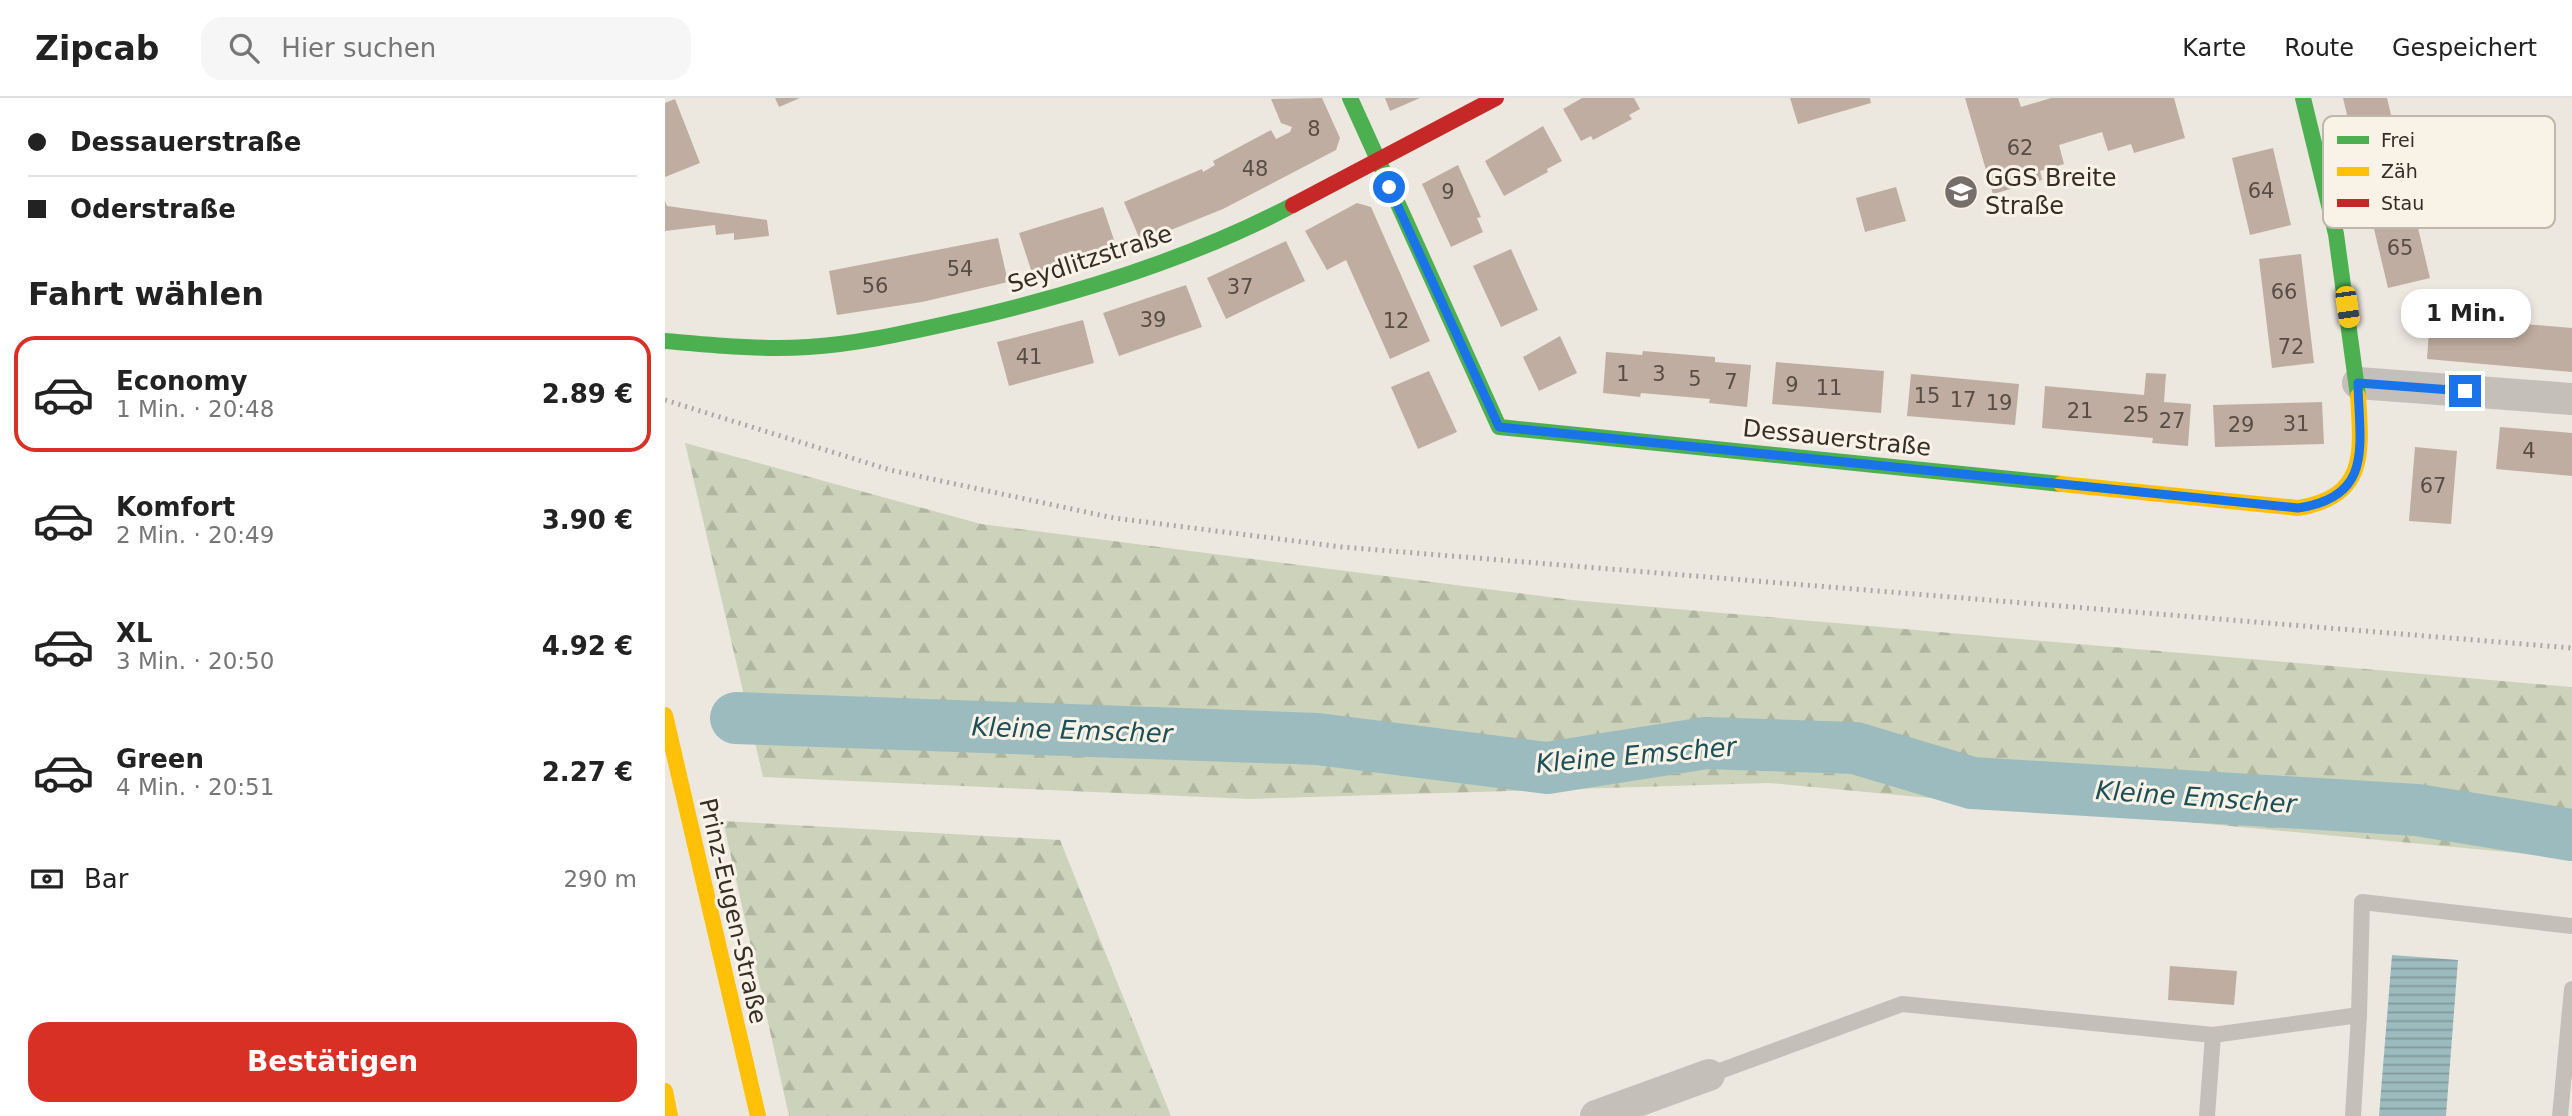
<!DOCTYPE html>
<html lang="de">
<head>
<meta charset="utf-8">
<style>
	:root { --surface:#fff; --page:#f6f6f6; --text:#222; --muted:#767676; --line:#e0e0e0; --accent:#d93025 }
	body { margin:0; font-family:"DejaVu Sans",sans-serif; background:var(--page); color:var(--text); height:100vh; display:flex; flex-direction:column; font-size:26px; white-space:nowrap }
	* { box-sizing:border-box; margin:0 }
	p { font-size:23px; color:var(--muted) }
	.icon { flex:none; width:38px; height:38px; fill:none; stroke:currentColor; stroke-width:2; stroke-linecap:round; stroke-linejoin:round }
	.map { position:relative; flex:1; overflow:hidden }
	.side { display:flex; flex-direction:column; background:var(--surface); width:665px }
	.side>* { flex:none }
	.hud { display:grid; align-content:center; height:154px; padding:0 28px; background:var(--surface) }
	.end { position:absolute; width:32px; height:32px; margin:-16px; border:9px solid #1a73e8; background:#fff; box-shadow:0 0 0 4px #fff }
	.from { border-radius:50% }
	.bubble { position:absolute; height:49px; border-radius:21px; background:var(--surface); box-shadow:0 4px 10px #0003; font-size:23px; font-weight:800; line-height:49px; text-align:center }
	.car { position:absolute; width:21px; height:42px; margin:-21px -10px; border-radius:9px; box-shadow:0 0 5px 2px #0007; background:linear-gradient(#f5c518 24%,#345 0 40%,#f5c518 0 76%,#345 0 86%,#f5c518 0) }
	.hud b { display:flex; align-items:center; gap:24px; height:66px; font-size:26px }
	.hud b+b { border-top:2px solid var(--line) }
	.hud i { width:18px; height:18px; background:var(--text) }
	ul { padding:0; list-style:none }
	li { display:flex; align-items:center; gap:21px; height:116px; margin:0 14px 10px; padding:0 14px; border:4px solid transparent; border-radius:21px }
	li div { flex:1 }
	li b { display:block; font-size:26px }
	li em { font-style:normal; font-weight:800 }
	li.selected { border-color:var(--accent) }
	li>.icon { width:63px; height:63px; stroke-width:1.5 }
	h2 { padding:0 28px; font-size:32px; line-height:84px }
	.pay { display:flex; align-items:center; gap:18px; height:77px; padding:0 28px; font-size:26px }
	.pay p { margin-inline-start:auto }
	.action { display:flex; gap:14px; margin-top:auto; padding:14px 28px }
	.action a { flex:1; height:80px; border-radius:21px; background:var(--accent); color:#fff; font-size:28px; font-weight:800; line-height:80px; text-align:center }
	header { display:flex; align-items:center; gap:42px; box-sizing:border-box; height:98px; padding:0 35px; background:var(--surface); border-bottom:2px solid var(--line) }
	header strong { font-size:33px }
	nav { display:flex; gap:38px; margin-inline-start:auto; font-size:24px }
	.search { width:490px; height:63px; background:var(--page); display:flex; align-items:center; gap:18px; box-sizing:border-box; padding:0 24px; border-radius:21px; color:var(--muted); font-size:26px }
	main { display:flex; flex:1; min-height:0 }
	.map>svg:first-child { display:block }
	.forest { fill:url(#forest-firs) }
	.water { fill:url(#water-rules) }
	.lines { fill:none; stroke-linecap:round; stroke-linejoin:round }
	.river { stroke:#9cbbbe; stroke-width:52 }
	.building { fill:#c0ada1 }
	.lane { stroke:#c5bfb9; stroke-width:16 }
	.street { stroke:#c5bfb9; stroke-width:32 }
	.fast { stroke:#4caf50; stroke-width:16 }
	.slow { stroke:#ffc107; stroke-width:16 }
	.jam { stroke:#c62828; stroke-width:16 }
	.rail { stroke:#ada8a3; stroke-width:5; stroke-dasharray:2 5; stroke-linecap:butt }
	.route { stroke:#1a73e8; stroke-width:9 }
	.labels { text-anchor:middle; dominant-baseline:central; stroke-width:6; stroke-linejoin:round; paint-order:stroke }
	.number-label { font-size:21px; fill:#584d46 }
	.poi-label { font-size:24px; fill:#362d27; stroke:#f9f2e7; text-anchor:start }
	.street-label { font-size:24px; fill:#362d27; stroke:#f9f2e7 }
	.water-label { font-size:26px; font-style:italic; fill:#1c4f58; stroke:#f9f2e7 }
	.key { fill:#f9f2e7; stroke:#beb7ad; stroke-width:2 }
	.key-label { font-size:19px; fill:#362d27 }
</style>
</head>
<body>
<header>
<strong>Zipcab</strong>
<div class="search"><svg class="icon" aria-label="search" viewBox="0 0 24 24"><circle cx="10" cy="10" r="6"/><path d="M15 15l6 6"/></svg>Hier suchen</div>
<nav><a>Karte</a><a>Route</a><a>Gespeichert</a></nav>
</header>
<main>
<section class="side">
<div class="hud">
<b><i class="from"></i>Dessauerstraße</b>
<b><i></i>Oderstraße</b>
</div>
<h2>Fahrt wählen</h2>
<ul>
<li class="selected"><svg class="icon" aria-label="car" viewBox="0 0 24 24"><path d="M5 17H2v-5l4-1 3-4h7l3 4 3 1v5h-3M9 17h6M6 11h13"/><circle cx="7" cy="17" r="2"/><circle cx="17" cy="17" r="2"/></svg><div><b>Economy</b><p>1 Min. · 20:48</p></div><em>2.89 €</em></li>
<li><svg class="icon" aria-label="car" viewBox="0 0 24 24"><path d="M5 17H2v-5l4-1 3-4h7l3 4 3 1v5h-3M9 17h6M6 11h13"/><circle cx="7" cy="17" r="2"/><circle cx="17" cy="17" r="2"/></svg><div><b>Komfort</b><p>2 Min. · 20:49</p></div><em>3.90 €</em></li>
<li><svg class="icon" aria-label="car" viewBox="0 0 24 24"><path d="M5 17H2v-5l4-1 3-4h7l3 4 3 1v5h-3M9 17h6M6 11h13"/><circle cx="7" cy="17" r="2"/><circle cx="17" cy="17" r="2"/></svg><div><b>XL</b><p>3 Min. · 20:50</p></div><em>4.92 €</em></li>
<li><svg class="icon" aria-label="car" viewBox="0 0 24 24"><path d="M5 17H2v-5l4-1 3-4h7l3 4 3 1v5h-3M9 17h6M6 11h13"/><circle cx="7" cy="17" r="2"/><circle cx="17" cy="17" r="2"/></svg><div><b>Green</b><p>4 Min. · 20:51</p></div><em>2.27 €</em></li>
</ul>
<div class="pay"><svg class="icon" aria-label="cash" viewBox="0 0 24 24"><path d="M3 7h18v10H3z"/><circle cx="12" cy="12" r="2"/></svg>Bar<p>290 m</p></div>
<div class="action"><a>Bestätigen</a></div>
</section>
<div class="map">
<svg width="1907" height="1018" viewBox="0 0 1907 1018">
	<defs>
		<pattern id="forest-firs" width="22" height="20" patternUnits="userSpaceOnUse" patternTransform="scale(1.75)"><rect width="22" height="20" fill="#ccd3ba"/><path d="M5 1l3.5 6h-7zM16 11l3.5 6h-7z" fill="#b0b5a0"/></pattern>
		<pattern id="water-rules" width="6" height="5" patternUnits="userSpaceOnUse" patternTransform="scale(1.75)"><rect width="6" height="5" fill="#9cbbbe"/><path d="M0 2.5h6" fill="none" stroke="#80989a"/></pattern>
	</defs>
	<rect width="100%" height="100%" fill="#ece8e0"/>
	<g class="forest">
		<polygon points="20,345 316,426 907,502 1907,589 1907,760 1104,685 584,701 98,679"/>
		<polygon points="58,723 395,742 506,1018 124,1018"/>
	</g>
	<polygon class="water" points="1727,857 1793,862 1781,1018 1714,1018"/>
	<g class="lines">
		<polyline class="river" points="71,620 652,641 882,670 1041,645 1190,650 1307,685 1752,712 1907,737"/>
	</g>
	<g class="building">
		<polygon points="110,0 135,0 114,9"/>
		<polygon points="657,0 675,40 671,52 558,111 476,144 459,104 537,71 538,74 550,67 548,63 606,32 611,41 625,34 627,29 616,25 606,1"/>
		<polygon points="720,0 755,0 725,13"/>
		<polygon points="917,0 969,0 975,11 964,17 967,21 928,42 926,38 916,43 898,11"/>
		<polygon points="1125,0 1205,0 1206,5 1133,26"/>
		<polygon points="1300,0 1353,0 1356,9 1386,0 1509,0 1520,40 1469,55 1466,46 1443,53 1437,34 1394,47 1399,66 1375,73 1377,82 1328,96"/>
		<polygon points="1678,0 1722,0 1765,180 1723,190"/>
		<polygon points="10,1 35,65 0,79 0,5"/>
		<polygon points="878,28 897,63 882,71 883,74 839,98 820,63"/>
		<polygon points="1608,50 1626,127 1585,137 1567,60"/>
		<polygon points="793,67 816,119 812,120 818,134 786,149 757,86"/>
		<polygon points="1231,89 1241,123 1200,134 1191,100"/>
		<polygon points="0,103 2,108 102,122 104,138 69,142 69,135 51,137 50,127 0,133"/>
		<polygon points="692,105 706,109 765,243 725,261 681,162 662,172 640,133"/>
		<polygon points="438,109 452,151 368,178 354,135"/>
		<polygon points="333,140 343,184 257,204 172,217 164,173"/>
		<polygon points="621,143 640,183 561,221 542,180"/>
		<polygon points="846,151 873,212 836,229 808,168"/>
		<polygon points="1636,156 1649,265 1607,270 1594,161"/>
		<polygon points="521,187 537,229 454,258 438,215"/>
		<polygon points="1765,218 1907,230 1907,274 1762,261"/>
		<polygon points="418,222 429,265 344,288 332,244"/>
		<polygon points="895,238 912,275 874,293 858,259"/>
		<polygon points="978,253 1050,259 1050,264 1086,267 1082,309 1044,305 1045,301 976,295 975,299 938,295 941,254 977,257"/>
		<polygon points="1111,264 1219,273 1216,315 1107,306"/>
		<polygon points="764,273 792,334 753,351 726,289"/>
		<polygon points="1481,275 1501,276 1499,304 1526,306 1523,348 1487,345 1488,340 1377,330 1380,288 1479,297"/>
		<polygon points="1246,276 1354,286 1350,327 1242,318"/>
		<polygon points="1657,304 1659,346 1550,349 1548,307"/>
		<polygon points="1835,329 1907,335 1907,378 1831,371"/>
		<polygon points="1750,349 1792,353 1786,426 1744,423"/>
		<polygon points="1505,868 1572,873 1569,907 1503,902"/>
	</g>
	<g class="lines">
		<g class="lane">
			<polyline points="1694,917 1697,804 1907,828"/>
			<polyline points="1548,937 1694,917 1688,1018"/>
			<polyline points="1044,977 1237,906 1548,937 1542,1018"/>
			<polyline points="1895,1018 1907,891"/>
		</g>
		<g class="street">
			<polyline points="1693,285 1907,301"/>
			<polyline points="931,1018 1044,977"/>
		</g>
		<g class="fast">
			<polyline points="685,0 834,329 1396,386"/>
			<polyline points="1638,0 1671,136 1693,298"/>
			<path d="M 0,243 C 48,247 95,252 143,249 C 194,246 244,234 294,223 C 408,197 524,162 628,107"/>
		</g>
		<g class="slow">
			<path d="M 1396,386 L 1633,410 C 1701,399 1697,356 1693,298"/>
			<polyline points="0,617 93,1018"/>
			<polyline points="0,993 5,1018"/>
		</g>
		<polyline class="jam" points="628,107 831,0"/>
		<polyline class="rail" points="0,302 225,372 449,420 677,449 1907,550"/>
	</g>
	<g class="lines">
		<path class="route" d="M 724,89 L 834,329 L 1633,410 C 1710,399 1694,346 1693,285 L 1800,293"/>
	</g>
	<defs>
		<g id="school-disc" transform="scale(1.75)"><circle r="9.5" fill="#766e68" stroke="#f9f2e7"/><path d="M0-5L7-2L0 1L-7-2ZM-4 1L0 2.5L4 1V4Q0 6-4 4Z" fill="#fff"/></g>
	</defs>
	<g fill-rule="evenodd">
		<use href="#school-disc" x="1296" y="94"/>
	</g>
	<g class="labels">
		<g class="number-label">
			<text x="649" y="31">8</text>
			<text x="1355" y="50">62</text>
			<text x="590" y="71">48</text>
			<text x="1596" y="93">64</text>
			<text x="783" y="94">9</text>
			<text x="1735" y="150">65</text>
			<text x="295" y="171">54</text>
			<text x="210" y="188">56</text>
			<text x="575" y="189">37</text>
			<text x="1619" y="194">66</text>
			<text x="488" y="222">39</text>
			<text x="731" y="223">12</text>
			<text x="1626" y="249">72</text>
			<text x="364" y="259">41</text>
			<text x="958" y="276">1</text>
			<text x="994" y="276">3</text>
			<text x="1030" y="281">5</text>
			<text x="1066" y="284">7</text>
			<text x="1127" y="287">9</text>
			<text x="1164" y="290">11</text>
			<text x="1262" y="298">15</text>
			<text x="1298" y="302">17</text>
			<text x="1334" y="305">19</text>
			<text x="1415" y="313">21</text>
			<text x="1471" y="317">25</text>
			<text x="1507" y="323">27</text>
			<text x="1631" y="326">31</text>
			<text x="1576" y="327">29</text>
			<text x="1864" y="353">4</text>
			<text x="1768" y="388">67</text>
		</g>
		<g class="poi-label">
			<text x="1320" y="80">GGS Breite<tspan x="1320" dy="28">Straße</tspan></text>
		</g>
		<g class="street-label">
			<text transform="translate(425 161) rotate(-18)">Seydlitzstraße</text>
			<text transform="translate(1172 340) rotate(6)">Dessauerstraße</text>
			<text transform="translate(68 813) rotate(77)">Prinz-Eugen-Straße</text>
		</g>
		<g class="water-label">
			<text transform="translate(407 632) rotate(2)">Kleine Emscher</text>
			<text transform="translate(971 657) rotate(-5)">Kleine Emscher</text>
			<text transform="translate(1531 699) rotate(4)">Kleine Emscher</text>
		</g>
	</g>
	<rect x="1658" y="18" width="232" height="112" rx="10" class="key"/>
	<rect x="1672" y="38" width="32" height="8" fill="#4caf50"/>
	<rect x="1672" y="69" width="32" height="9" fill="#ffc107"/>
	<rect x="1672" y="101" width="32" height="8" fill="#c62828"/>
	<g class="key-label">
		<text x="1716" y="49">Frei</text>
		<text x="1716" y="80">Zäh</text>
		<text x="1716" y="112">Stau</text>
	</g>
</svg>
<i class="end from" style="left:724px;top:89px"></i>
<i class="end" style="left:1800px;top:293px"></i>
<div class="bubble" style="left:1736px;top:191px;width:130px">1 Min.</div>
<i class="car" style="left:1682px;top:209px;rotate:172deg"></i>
</div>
</main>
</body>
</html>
